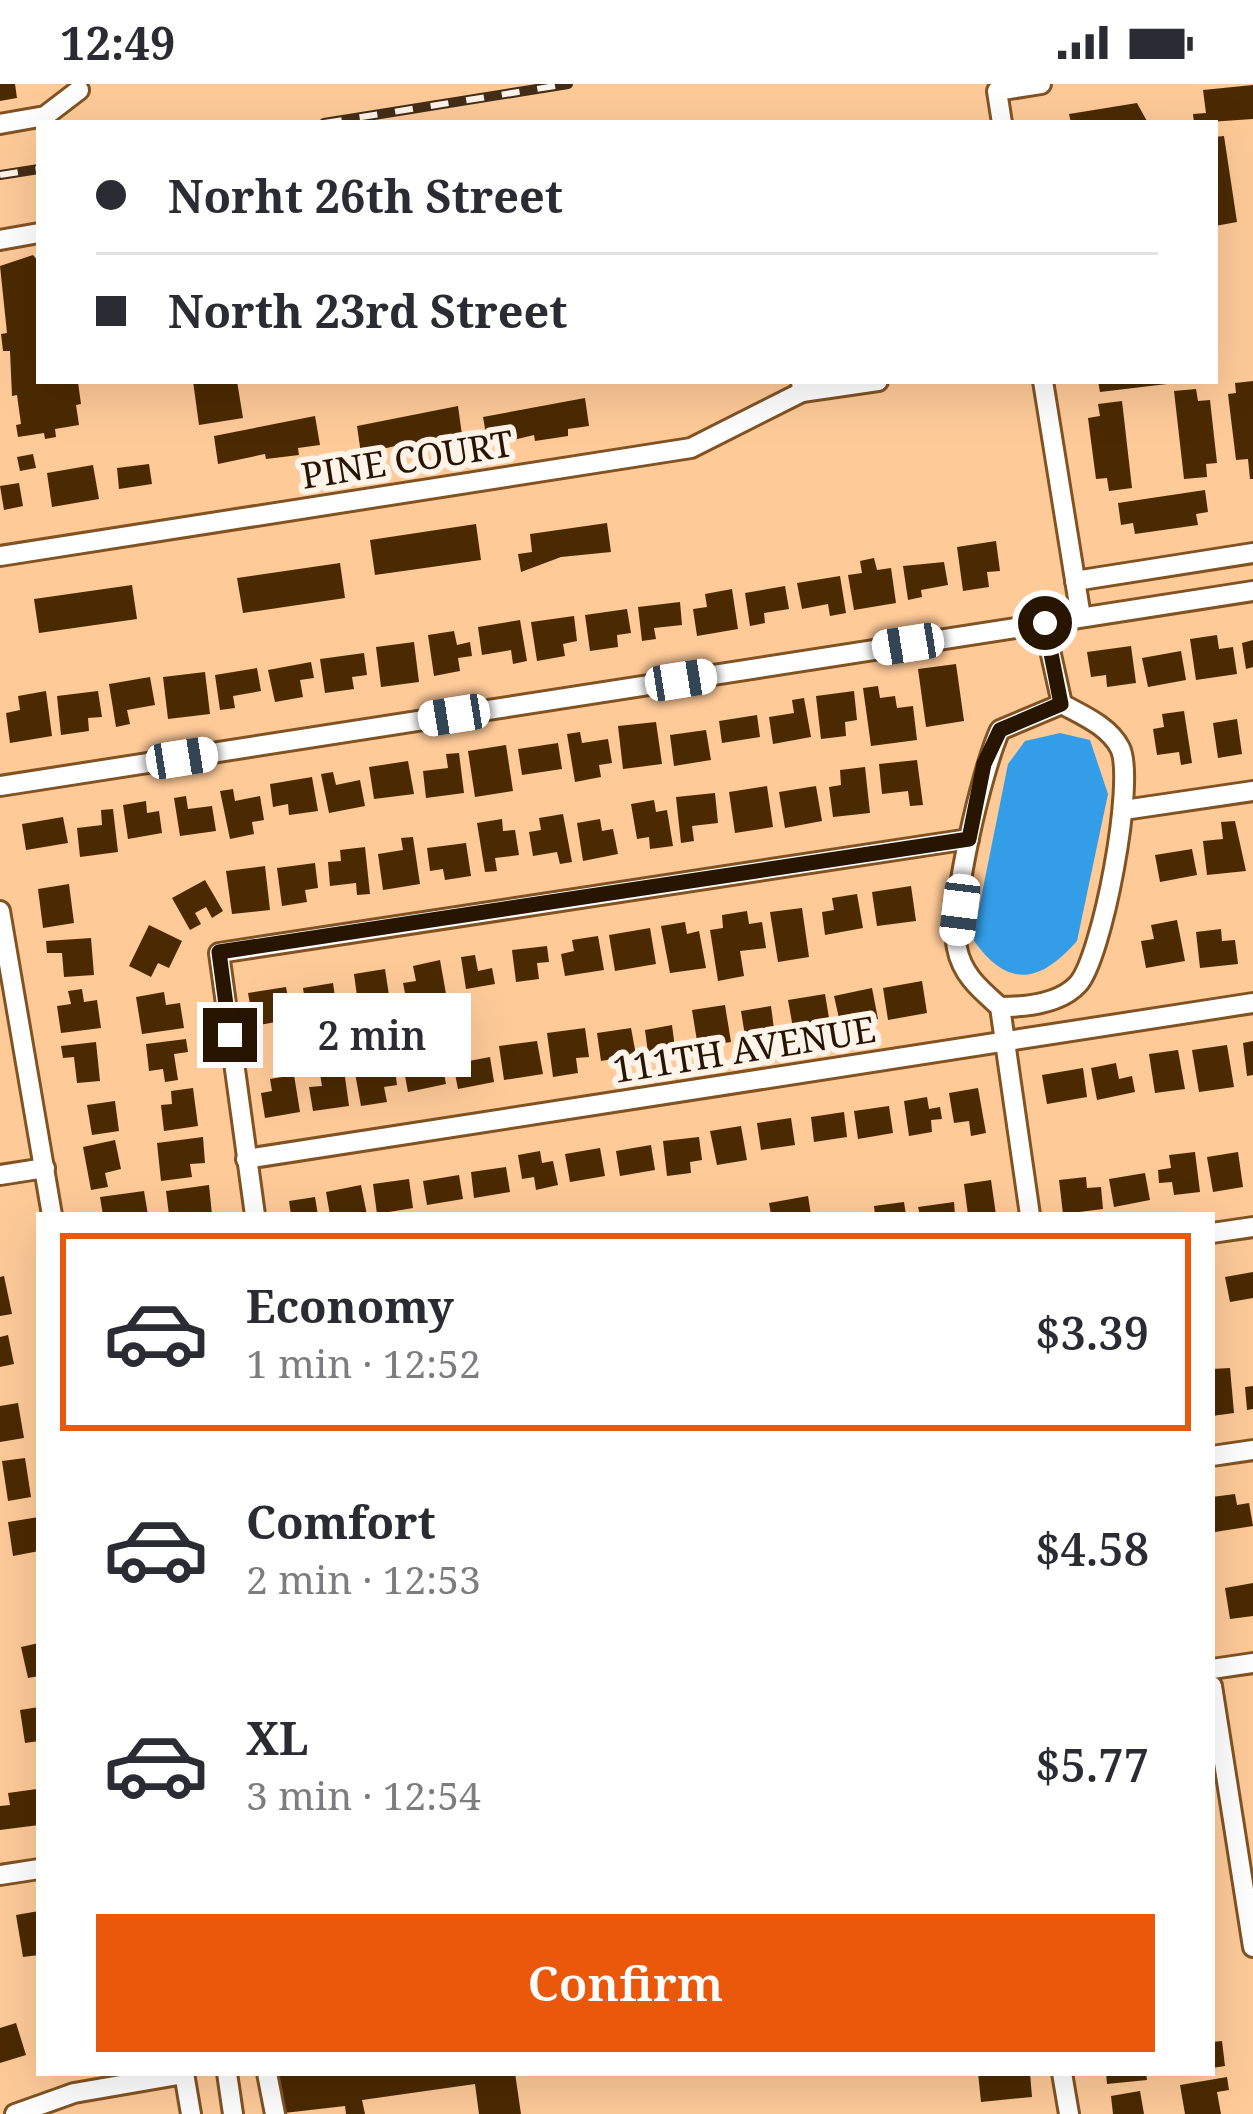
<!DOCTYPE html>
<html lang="en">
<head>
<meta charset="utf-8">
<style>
	:root { --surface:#fff; --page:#f2f2f3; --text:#2b2b33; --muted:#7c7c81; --line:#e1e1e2; --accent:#ea580c }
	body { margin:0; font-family:"Noto Serif",serif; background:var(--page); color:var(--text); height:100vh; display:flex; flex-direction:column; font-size:45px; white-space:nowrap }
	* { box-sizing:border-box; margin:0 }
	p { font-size:39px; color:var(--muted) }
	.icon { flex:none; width:66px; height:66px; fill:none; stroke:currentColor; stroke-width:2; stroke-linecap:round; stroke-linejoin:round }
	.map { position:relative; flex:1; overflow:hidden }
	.side { position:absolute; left:36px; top:1128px; width:1179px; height:864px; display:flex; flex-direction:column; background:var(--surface); border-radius:0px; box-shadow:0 12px 48px #0002 }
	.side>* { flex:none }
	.banner { position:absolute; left:36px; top:36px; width:1182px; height:264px; border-radius:0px; box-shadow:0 12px 48px #0002; display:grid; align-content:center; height:264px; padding:0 60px; background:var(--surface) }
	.end { position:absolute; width:54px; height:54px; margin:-27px; border:15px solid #271502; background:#fff; box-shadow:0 0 0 6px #fff }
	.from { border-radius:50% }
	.bubble { position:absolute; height:84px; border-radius:0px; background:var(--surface); box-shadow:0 12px 48px #0002; font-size:39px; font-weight:600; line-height:84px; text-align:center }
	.car { position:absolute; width:36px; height:72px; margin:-36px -18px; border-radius:15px; box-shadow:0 0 9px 3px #0007; background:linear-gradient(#fff 24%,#345 0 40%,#fff 0 76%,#345 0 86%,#fff 0) }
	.banner b { display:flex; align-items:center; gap:42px; height:114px; font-size:45px }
	.banner b+b { border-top:3px solid var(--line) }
	.banner i { width:30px; height:30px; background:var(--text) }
	ul { padding:21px 0 0; list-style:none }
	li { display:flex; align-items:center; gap:36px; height:198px; margin:0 24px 18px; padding:0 36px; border:6px solid transparent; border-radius:0px }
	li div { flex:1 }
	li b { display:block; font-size:45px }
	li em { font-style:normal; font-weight:600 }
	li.on { border-color:var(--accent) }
	li>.icon { width:108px; height:108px; stroke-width:1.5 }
	.primary-button { display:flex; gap:24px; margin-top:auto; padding:24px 60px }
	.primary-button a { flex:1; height:138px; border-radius:0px; background:var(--accent); color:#fff; font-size:48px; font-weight:600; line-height:138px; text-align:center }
	.status { display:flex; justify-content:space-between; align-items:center; height:84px; padding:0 60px; background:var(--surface); direction:ltr }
	.status svg { height:33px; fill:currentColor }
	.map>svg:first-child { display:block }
	.water { fill:#339de7 }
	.building { fill:#4b2a02 }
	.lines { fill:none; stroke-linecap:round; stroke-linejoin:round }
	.minor-casing { stroke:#815323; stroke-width:24 }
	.minor { stroke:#fff; stroke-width:18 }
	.rail-casing { stroke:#442d16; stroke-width:10 }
	.rail { stroke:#fff4ea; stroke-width:6; stroke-dasharray:18; stroke-linecap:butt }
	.route { stroke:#271502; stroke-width:15 }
	.labels { text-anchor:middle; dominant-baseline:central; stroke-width:12; stroke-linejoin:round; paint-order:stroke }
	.street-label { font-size:36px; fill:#271502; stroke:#fff4ea }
</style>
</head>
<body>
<div class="status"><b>12:49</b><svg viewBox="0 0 49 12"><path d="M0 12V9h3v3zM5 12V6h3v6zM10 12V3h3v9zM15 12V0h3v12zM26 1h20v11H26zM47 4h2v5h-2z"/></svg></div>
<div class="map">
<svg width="1253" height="2030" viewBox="0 0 1253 2030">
	<rect width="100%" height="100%" fill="#feca98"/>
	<path class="water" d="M 1060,649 L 1090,656 L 1108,710 L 1077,857 C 1039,900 1008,904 974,857 L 976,839 L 1008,680 L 1025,657 Z"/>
	<g class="building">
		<polygon points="0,0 15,0 17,14 0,17"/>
		<polygon points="1253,1 1253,35 1194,39 1193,30 1206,29 1203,6"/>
		<polygon points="1137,19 1148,39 1071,39 1069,30"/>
		<polygon points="1224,52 1237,138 1215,142 1215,53"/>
		<polygon points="33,171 39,178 39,297 78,298 81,320 76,321 79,341 55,345 56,353 45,355 44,349 18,353 16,341 21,340 17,311 12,312 10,267 3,267 1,250 7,249 0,182"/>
		<polygon points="193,297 237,297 243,334 199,341"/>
		<polygon points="1098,297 1166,297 1167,300 1100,308"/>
		<polygon points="1253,297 1253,395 1250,395 1248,375 1236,376 1228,310 1236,309 1235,299"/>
		<polygon points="1196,305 1198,317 1210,316 1217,379 1206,380 1207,393 1184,395 1174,307"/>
		<polygon points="585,314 589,342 568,345 568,352 535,357 534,351 488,362 483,333"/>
		<polygon points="1122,317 1132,404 1109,407 1107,394 1096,395 1088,334 1100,332 1098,320"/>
		<polygon points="458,322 462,351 441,354 442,360 409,365 408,359 361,370 357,342"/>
		<polygon points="315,332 320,361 298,364 299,371 266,375 265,370 218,380 214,352"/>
		<polygon points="33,370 36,384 20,387 17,373"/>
		<polygon points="149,380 152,400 119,405 117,384"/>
		<polygon points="93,381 99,415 52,423 47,389"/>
		<polygon points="19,399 23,422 4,426 0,402"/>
		<polygon points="1205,406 1208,428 1196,430 1198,441 1135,450 1133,439 1121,441 1118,419"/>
		<polygon points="607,439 611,468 561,473 521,488 518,470 532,468 530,450"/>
		<polygon points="476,440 481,476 375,491 370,456"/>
		<polygon points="996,457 1000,487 987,488 989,503 963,507 957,463"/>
		<polygon points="874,474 877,486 891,484 896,519 854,526 848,491 862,489 860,477"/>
		<polygon points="944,478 948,501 921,506 922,513 908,516 903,482"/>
		<polygon points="340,479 345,514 243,529 237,494"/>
		<polygon points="840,492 846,529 830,532 828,520 802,525 797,499"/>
		<polygon points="132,501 137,535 39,549 34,515"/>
		<polygon points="785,502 789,525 764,529 765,539 750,542 745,509"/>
		<polygon points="732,505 738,545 697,552 693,525 707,523 705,510"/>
		<polygon points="680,518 682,541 654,544 656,555 642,557 638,523"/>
		<polygon points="627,525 631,549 617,551 618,563 590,567 585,531"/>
		<polygon points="574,532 577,557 563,560 565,572 537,577 531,538"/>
		<polygon points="520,536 527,577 513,580 511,566 482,571 478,543"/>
		<polygon points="454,547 457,561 470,558 472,572 458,574 460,587 434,592 428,551"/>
		<polygon points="1217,551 1219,565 1233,563 1237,590 1196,596 1190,555"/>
		<polygon points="1253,556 1253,583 1246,585 1242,559"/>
		<polygon points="414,558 419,598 381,603 376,563"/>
		<polygon points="1131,562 1136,599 1107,603 1106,591 1091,593 1087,568"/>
		<polygon points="1181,567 1186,596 1148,603 1142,574"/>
		<polygon points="364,569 367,591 352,593 354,605 325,609 320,575"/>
		<polygon points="311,578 314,594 300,596 303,613 275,618 268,586"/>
		<polygon points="956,580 964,637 926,643 918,585"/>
		<polygon points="257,584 261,607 233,612 235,624 220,626 215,591"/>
		<polygon points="205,588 210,630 168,635 163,593"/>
		<polygon points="150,593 155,621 127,626 130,640 116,643 109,600"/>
		<polygon points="878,602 880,614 895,612 897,624 913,622 917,656 871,662 863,604"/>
		<polygon points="46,607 52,652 10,659 6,629 20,626 18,612"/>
		<polygon points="98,607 102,633 88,634 89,647 61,651 57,612"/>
		<polygon points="854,607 857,636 845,638 846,652 821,655 816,612"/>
		<polygon points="804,614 811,653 773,660 769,633 794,629 792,616"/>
		<polygon points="1184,627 1192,679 1181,681 1179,668 1157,671 1153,645 1164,643 1162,630"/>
		<polygon points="757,631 760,653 722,659 719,637"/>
		<polygon points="1237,635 1242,670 1218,674 1213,639"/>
		<polygon points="656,638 662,680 623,685 618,642"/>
		<polygon points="706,646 711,676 674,682 670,651"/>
		<polygon points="580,648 582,659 608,655 612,679 599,681 601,693 575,698 567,650"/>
		<polygon points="558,659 562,685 522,691 518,665"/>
		<polygon points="506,661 513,707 475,713 468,667"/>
		<polygon points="459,669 464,709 426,714 423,687 448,684 446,670"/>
		<polygon points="917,676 923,721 910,722 908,707 882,710 879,680"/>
		<polygon points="408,677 414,710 374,715 369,683"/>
		<polygon points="865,683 870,729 833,733 829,703 841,701 840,686"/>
		<polygon points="333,688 336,701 360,696 365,722 329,729 321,690"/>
		<polygon points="312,693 318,727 289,731 288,720 273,723 270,700"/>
		<polygon points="767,702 773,743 735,749 729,708"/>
		<polygon points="816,702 822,737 785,744 779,708"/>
		<polygon points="233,705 235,717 260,712 264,736 252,738 254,750 230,755 220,707"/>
		<polygon points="715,709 718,739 692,742 694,757 681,759 676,713"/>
		<polygon points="186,712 188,725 212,722 216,747 180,752 174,714"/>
		<polygon points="654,716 656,728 667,726 673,762 650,765 649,753 637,755 631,720"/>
		<polygon points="146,717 147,729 159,727 162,749 128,755 123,721"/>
		<polygon points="113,725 118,768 80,773 77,744 102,741 101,726"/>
		<polygon points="563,730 572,778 560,780 557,768 533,772 529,748 541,746 539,734"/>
		<polygon points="63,733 68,759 26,766 22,740"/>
		<polygon points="502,735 503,747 515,746 519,771 495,774 497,787 485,788 477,739"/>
		<polygon points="600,735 602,747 613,745 618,770 583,777 577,739"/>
		<polygon points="1235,737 1246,787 1207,791 1203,757 1223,755 1221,738"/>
		<polygon points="413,753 420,800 383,806 378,770 403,766 401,754"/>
		<polygon points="466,759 471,792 445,796 443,785 430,787 427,764"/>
		<polygon points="365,763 370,810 357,811 356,799 330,802 328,778 341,777 340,766"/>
		<polygon points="1192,765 1197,791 1160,798 1155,771"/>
		<polygon points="315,779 318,804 305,806 307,818 282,822 277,784"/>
		<polygon points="265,782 270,826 232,830 226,787"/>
		<polygon points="205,796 223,827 212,834 206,823 195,829 201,840 190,846 172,814"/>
		<polygon points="69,800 74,839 43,844 38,805"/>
		<polygon points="911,802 916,837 877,842 872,808"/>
		<polygon points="857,810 863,844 825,851 822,828 834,826 832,814"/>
		<polygon points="802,824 809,873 778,878 770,828"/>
		<polygon points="747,827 749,840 762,838 766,864 740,867 744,892 718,897 710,846 723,844 722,831"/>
		<polygon points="1177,836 1185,877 1146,884 1141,857 1154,855 1151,841"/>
		<polygon points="685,838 687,850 699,847 706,884 670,889 661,842"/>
		<polygon points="149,841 182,857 169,884 158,879 151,893 129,882"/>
		<polygon points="650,844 656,880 615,887 609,851"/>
		<polygon points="1221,845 1222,857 1235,856 1238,880 1200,884 1196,848"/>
		<polygon points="598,852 604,886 565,892 561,870 574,867 572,856"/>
		<polygon points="91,854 94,891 64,893 62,869 47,869 46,857"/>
		<polygon points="547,862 549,878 537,879 539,895 516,898 512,866"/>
		<polygon points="475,871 478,887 492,884 495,900 466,905 461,873"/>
		<polygon points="440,876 448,921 409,929 403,899 416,897 413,882"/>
		<polygon points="385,885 390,918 374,921 373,910 357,912 354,890"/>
		<polygon points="922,897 927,929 888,936 883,904"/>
		<polygon points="333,899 337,927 307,931 303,904"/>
		<polygon points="286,903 292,935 254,942 248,909"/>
		<polygon points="872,904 878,935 841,943 834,912"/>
		<polygon points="82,905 84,918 97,916 101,944 61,949 57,922 71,920 68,907"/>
		<polygon points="164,908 166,921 180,919 184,944 142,950 136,913"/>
		<polygon points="825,910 834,964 821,966 817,939 793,944 788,916"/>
		<polygon points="725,921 731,958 698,963 692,926"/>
		<polygon points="771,922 775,953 746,958 741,927"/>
		<polygon points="672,941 675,964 648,969 645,946"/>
		<polygon points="585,944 589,973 576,974 578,989 553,993 547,949"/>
		<polygon points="631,944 636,971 601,977 597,949"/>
		<polygon points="186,955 188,968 174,970 178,996 165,998 163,985 149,987 146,960"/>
		<polygon points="537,957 543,990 504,996 499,962"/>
		<polygon points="1253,957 1253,991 1247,992 1243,959"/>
		<polygon points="96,958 100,997 77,999 74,973 63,974 61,962"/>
		<polygon points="1227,961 1234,1003 1199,1008 1192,966"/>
		<polygon points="1178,966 1185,1005 1155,1009 1149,970"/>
		<polygon points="440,969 446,1000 408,1008 402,976"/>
		<polygon points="490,973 494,998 458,1005 453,980"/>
		<polygon points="379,974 382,989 395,986 397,1001 384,1003 387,1018 361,1022 353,978"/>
		<polygon points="1116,979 1119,995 1132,992 1135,1008 1097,1016 1091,984"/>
		<polygon points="1083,984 1087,1013 1047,1020 1042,991"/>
		<polygon points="344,986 349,1022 313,1027 309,1003 322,1002 320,990"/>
		<polygon points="294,991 300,1028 265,1034 261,1009 272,1007 270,995"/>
		<polygon points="193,1004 198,1042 164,1047 161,1021 172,1020 171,1007"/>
		<polygon points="978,1004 986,1049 971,1052 969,1037 954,1039 949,1009"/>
		<polygon points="927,1013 929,1025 940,1023 942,1035 931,1036 932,1048 909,1052 904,1017"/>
		<polygon points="115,1017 119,1047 92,1051 87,1021"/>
		<polygon points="889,1022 893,1049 858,1055 854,1027"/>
		<polygon points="844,1028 847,1053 814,1058 811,1033"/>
		<polygon points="791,1034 795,1061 761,1066 757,1039"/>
		<polygon points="741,1042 747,1076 717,1081 710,1047"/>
		<polygon points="203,1053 205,1079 190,1080 192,1093 161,1097 157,1059"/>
		<polygon points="699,1053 702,1076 690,1078 691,1089 667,1092 663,1057"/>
		<polygon points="115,1056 121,1085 105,1089 108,1103 91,1106 83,1063"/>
		<polygon points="651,1061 655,1086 620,1092 616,1067"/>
		<polygon points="600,1064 605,1092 570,1098 565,1070"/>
		<polygon points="540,1067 542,1079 553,1077 558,1101 536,1106 534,1093 522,1095 518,1071"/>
		<polygon points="1195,1068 1200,1108 1174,1111 1172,1098 1159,1099 1158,1086 1171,1084 1169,1071"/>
		<polygon points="1238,1068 1243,1103 1213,1108 1207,1073"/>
		<polygon points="506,1083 510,1108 474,1114 471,1088"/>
		<polygon points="1145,1089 1150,1116 1114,1123 1109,1095"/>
		<polygon points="459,1091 463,1115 427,1121 423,1097"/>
		<polygon points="1086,1093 1087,1104 1101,1103 1103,1125 1063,1130 1059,1096"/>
		<polygon points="409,1095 413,1124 377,1130 373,1100"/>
		<polygon points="991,1096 996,1131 968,1131 964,1100"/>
		<polygon points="209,1101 212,1131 169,1131 166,1107"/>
		<polygon points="361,1101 367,1131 330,1131 326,1108"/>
		<polygon points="144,1107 148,1131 103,1131 100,1113"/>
		<polygon points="808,1112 811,1131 771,1131 769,1119"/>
		<polygon points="315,1113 318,1131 291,1131 289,1117"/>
		<polygon points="904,1118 906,1131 875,1131 874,1122"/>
		<polygon points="954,1118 955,1131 920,1131 918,1123"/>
		<polygon points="1253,1188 1253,1214 1230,1218 1225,1193"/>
		<polygon points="4,1192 12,1230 0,1232 0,1193"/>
		<polygon points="8,1251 14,1280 0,1283 0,1253"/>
		<polygon points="1230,1284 1234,1329 1212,1332 1212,1285"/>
		<polygon points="1253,1302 1253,1325 1247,1326 1245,1303"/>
		<polygon points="18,1319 24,1354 0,1358 0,1322"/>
		<polygon points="25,1374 31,1413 8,1417 2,1377"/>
		<polygon points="1235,1410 1237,1421 1249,1419 1253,1442 1215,1448 1212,1413"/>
		<polygon points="39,1433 39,1467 13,1472 8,1438"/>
		<polygon points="1253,1499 1253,1532 1230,1535 1225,1504"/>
		<polygon points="39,1559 39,1592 28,1594 21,1563"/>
		<polygon points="39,1623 39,1657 25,1659 20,1626"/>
		<polygon points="37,1705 39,1741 0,1746 0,1722 10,1721 8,1709"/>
		<polygon points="39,1827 39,1871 23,1873 16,1831"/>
		<polygon points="16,1939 26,1971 0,1979 0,1944"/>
		<polygon points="1222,1957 1225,1982 1212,1984 1212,1958"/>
		<polygon points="278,1989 515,1989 521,2030 479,2030 475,2000 362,2016 365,2030 346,2030 345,2022 284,2029"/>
		<polygon points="978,1989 1030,1989 1032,2013 981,2018"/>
		<polygon points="1106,1989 1146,1989 1147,1996 1107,2000"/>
		<polygon points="1227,1993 1229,2006 1217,2008 1221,2030 1185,2030 1180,2001"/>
		<polygon points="1140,2007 1144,2030 1113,2030 1111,2012"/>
	</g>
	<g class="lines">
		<g class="minor-casing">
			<g id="minor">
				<polyline points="1002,39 997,7 1041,0"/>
				<polyline points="0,40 45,32 79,6"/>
				<polyline points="0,156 39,149"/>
				<polyline points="1043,297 1081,533"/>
				<polyline points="802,308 878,297"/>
				<polyline points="0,472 691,364 802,308 801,297"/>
				<polyline points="1075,497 1253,469"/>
				<polyline points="0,702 1253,507"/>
				<polyline points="1124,726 1253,707"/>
				<polyline points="0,827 52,1131"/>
				<path d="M 1000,923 C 1025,923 1060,920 1078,900 C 1102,874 1136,696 1120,664 C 1109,642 1082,631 1062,620 L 1044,539"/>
				<polyline points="246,1075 1253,919"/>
				<polyline points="0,1091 45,1084"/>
				<polyline points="255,1131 219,869 969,755"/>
				<path d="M 1030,1131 L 1000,923 C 981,906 962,891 957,864 C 949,825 982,685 1000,646 L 1062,620"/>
				<polyline points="1212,1149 1253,1143"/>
				<polyline points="1212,1372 1253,1366"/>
				<polyline points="1212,1585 1253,1579"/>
				<polyline points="1212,1602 1253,1863"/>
				<polyline points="0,1791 39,1785"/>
				<polyline points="184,1989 191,2030"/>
				<polyline points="227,1989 233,2030"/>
				<polyline points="267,1989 275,2030"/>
				<polyline points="1062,1989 1069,2030"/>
				<polyline points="15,2030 74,2009 184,1990"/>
			</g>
		</g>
		<use href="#minor" class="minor"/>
		<g class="rail-casing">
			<g id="rail">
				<polyline points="324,39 568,0"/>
				<polyline points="0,91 39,85"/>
			</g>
		</g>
		<use href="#rail" class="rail"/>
	</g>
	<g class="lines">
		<polyline class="route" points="230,951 219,868 969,755 984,680 1000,646 1061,620 1045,539"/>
	</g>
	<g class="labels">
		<g class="street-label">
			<text transform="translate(407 375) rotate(-9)">PINE COURT</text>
			<text transform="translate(744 965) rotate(-9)">111TH AVENUE</text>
		</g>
	</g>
</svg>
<i class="end from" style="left:1045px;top:539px"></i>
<i class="end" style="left:230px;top:951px"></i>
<div class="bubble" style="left:273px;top:909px;width:198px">2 min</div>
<i class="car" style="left:908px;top:560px;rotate:261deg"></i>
<i class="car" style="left:681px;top:596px;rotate:81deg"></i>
<i class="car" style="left:454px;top:631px;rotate:261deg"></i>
<i class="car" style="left:182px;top:674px;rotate:81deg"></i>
<i class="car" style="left:960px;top:826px;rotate:187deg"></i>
<div class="banner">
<b><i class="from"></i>Norht 26th Street</b>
<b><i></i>North 23rd Street</b>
</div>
<section class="side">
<ul>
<li class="on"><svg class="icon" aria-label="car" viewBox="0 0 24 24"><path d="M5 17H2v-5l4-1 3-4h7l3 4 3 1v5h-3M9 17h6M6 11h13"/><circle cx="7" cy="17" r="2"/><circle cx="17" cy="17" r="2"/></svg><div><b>Economy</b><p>1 min · 12:52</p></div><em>$3.39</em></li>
<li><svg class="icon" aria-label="car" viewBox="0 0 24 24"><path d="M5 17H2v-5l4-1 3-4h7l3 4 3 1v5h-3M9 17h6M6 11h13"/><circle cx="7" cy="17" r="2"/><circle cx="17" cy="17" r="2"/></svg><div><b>Comfort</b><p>2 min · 12:53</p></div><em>$4.58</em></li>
<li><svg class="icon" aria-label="car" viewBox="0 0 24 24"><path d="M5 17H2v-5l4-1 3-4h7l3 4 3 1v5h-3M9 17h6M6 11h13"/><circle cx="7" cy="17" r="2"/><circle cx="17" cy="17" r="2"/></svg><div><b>XL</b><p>3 min · 12:54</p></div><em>$5.77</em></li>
</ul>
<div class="primary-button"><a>Confirm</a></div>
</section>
</div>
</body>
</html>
